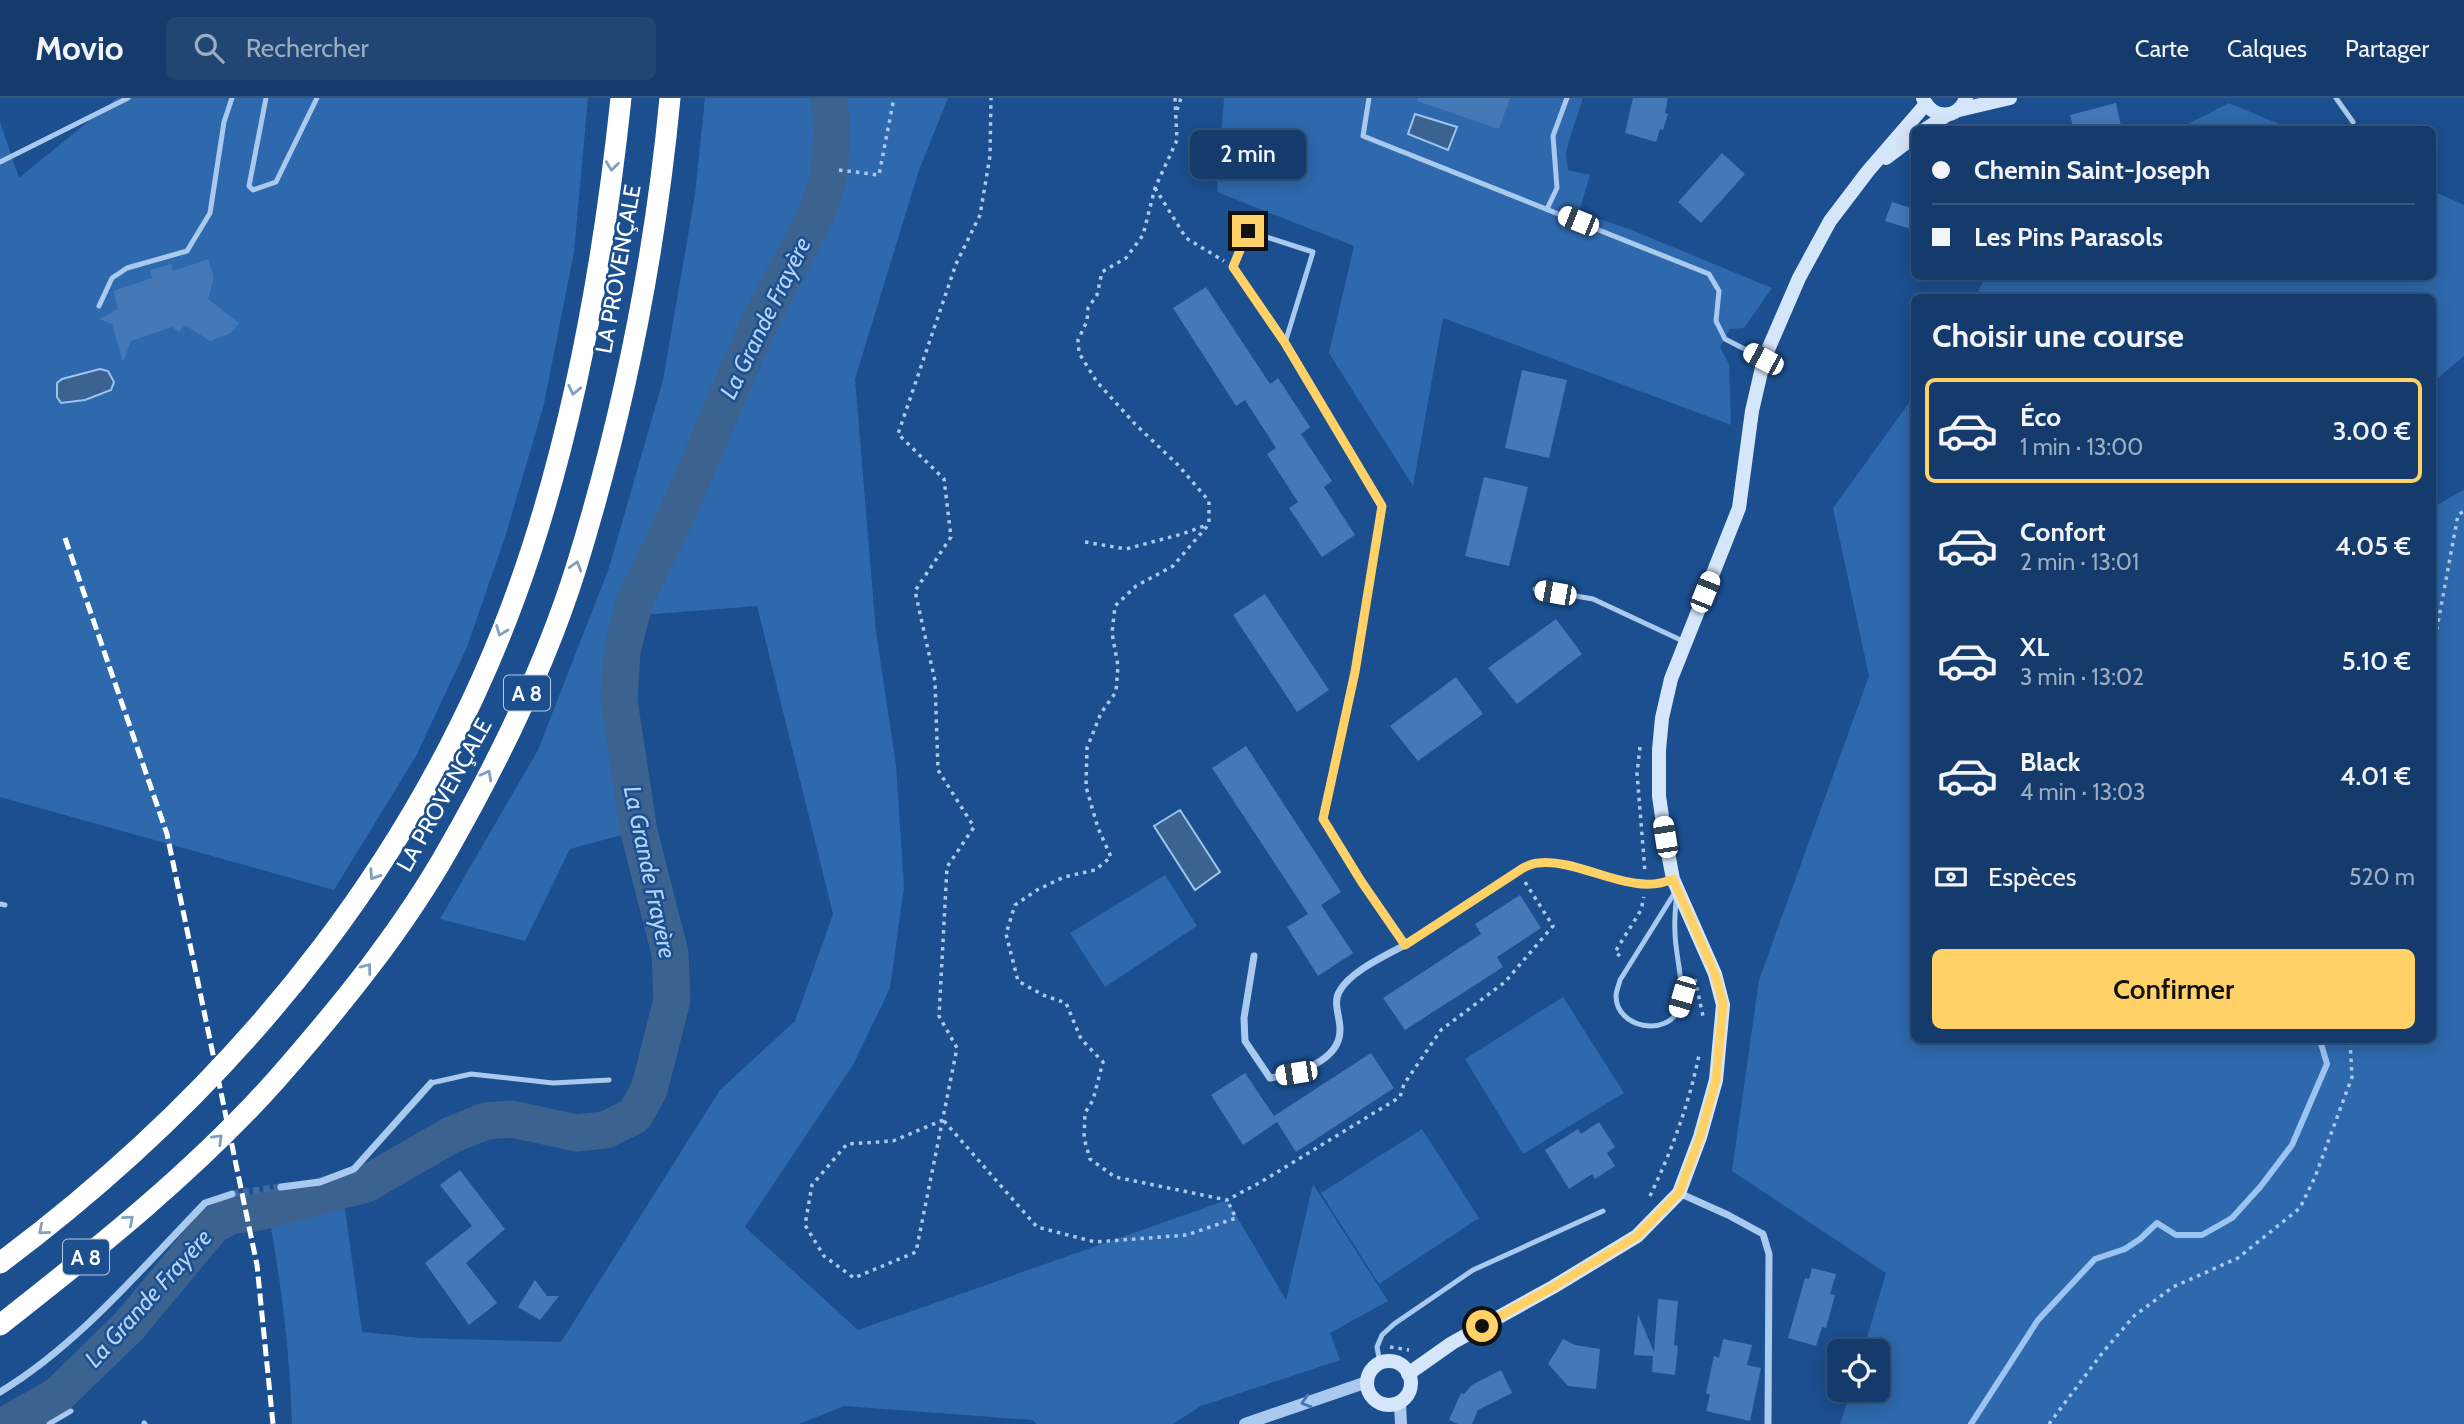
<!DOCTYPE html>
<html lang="fr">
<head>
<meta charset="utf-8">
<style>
	:root { --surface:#143b6b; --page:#214673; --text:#f1f3f6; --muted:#9dadc1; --line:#33557e; --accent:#ffd166 }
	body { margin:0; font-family:Cabin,sans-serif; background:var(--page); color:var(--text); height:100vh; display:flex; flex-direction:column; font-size:26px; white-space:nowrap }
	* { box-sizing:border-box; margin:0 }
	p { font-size:23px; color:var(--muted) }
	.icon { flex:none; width:38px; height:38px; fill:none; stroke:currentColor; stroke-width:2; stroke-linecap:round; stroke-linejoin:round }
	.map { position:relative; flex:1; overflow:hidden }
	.panel { position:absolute; left:1911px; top:196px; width:525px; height:749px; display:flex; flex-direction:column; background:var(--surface); border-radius:10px; box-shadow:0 4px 18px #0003,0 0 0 2px var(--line) }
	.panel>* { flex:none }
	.hud { position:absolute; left:1911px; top:28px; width:525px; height:154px; border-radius:10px; box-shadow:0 4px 18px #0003,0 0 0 2px var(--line); display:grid; align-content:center; height:154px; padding:0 21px; background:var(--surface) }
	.controls { position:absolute; left:1827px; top:1241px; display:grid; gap:14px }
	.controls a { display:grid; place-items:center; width:63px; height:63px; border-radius:10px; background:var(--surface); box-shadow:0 4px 18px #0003,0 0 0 2px var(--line); font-size:35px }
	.end { position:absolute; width:32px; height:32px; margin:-16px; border:9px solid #ffd166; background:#111; box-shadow:0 0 0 4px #111 }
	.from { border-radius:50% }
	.bubble { position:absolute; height:49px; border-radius:10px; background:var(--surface); box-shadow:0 4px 18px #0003,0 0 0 2px var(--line); font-size:23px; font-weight:600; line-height:49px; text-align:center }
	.car { position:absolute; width:21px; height:42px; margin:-21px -10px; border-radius:9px; box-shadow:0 0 5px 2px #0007; background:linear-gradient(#fff 24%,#345 0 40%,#fff 0 76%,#345 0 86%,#fff 0) }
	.hud b { display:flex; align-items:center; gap:24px; height:66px; font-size:26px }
	.hud b+b { border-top:2px solid var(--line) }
	.hud i { width:18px; height:18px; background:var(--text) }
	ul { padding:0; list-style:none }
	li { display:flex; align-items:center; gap:21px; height:105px; margin:0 14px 10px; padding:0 7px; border:4px solid transparent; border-radius:10px }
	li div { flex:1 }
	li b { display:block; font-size:26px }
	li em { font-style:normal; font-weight:600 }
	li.selected { border-color:var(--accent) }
	li>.icon { width:63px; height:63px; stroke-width:1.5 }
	h2 { padding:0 21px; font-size:32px; line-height:84px }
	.pay { display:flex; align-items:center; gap:18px; height:77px; padding:0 21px; font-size:26px }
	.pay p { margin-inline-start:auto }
	.button { display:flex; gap:14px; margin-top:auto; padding:14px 21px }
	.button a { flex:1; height:80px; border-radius:10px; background:var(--accent); color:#111; font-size:28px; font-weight:600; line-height:80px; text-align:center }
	header { display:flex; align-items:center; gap:42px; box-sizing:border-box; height:98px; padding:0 35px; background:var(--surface); border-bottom:2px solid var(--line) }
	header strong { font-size:33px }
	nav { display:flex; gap:38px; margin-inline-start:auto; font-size:24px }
	.search { width:490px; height:63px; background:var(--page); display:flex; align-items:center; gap:18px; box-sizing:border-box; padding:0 24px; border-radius:10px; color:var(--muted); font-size:26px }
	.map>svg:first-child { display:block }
	.green { fill:#2e69ad }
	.water { fill:#3c6290; stroke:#9cc4f0; stroke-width:2 }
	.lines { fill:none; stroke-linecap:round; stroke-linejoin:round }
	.stream { stroke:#9cc4f0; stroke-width:6 }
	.river { stroke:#3c6290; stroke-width:37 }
	.building { fill:#4478b7 }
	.minor-tunnel { stroke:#3d69a0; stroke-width:7; stroke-dasharray:7 3.5; stroke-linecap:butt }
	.path { stroke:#a9c9ee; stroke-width:3.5; stroke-dasharray:3.5 5; stroke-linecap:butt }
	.service { stroke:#a9c9ee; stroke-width:5 }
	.minor { stroke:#a9c9ee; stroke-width:7 }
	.tertiary { stroke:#a9c9ee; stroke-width:12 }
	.secondary { stroke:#d6e6fa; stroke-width:14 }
	.motorway { stroke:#fff; stroke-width:21 }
	.rail { stroke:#fff; stroke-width:5; stroke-dasharray:12 5; stroke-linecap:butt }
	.oneway { stroke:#829ec1 }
	.oneway2 { stroke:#4674ac }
	.route { stroke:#ffd166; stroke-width:9 }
	.labels { text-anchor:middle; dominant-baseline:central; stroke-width:5; stroke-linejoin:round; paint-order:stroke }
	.shield { fill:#1b4f8f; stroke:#bbcadd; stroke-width:2 }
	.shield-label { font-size:21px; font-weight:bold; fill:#fff }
	.street-label { font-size:23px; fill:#fff; stroke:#1b4f8f }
	.water-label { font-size:24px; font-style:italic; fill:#b5d3f5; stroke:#1b4f8f }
</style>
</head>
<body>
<header>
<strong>Movio</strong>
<div class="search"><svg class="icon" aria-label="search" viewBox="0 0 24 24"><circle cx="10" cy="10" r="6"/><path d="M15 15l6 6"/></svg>Rechercher</div>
<nav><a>Carte</a><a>Calques</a><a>Partager</a></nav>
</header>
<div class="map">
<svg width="2464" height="1326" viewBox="0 0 2464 1326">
	<rect width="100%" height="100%" fill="#1b4f8f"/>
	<g class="green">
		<polygon points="117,0 588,0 574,154 544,306 506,436 467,549 416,658 334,792 0,699 0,24 19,80"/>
		<path d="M 705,0 L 948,0 L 919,72 L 855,281 L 876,534 L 896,667 L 904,789 L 890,890 L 853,967 L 745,1129 L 858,1232 L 1227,1102 L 1286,1202 L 1313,1086 L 1388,1203 L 1330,1235 L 1340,1262 L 1201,1308 L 1173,1326 L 1036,1326 L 1033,1322 L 844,1308 L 799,1326 L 292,1326 C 290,1258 282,1191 270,1124 L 344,1104 L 362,1234 L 421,1240 L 561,1244 L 720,992 L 795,923 L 833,816 L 757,508 L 642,517 L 623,571 L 629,735 L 570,751 L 525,843 L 440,821 L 538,652 L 609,470 L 663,282 L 695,97 Z"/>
		<polygon points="1224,0 1583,0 1568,46 1566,56 1568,72 1590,77 1579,114 1629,131 1772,190 1744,230 1730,231 1720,249 1729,266 1731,327 1443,220 1413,388 1329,255 1354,148 1217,94"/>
		<polygon points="2229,5 2291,31 2178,31"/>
		<polygon points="2433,93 2464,107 2464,258 2433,284 2432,200 1975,199 1986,178 2432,178"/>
		<polygon points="1914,298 1914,942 2432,942 2433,409 2464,392 2464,1326 1840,1326 1851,1292 1878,1292 1878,1253 1863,1253 1886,1175 1732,1073 1759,882 1869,578 1833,410"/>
		<polygon points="1165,777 1197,828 1105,889 1070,835"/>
		<polygon points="1563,899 1624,995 1523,1056 1465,961"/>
		<polygon points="1422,1031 1479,1120 1379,1186 1321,1095"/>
	</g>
	<g class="water">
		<polygon points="1415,16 1457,29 1448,52 1408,36"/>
		<polygon points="100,271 108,273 114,284 111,292 85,302 61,305 57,299 57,285 62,281"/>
		<polygon points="1180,712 1220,774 1195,792 1154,728"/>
	</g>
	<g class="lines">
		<polyline class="stream" points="1971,1326 2038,1222 2095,1161 2125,1151 2140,1141 2157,1125 2176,1137 2202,1137 2232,1120 2261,1088 2292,1047 2327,966 2320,942"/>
		<polyline class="river" points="7,1326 57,1298 129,1228 213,1127 231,1118 259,1114 366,1086 451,1037 486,1023 512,1021 576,1035 605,1032 634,1018 649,992 672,902 670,855 639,734 619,603 622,553 635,502 677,416 758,227 815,119 828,82 832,35 829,0"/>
	</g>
	<g class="building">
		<polygon points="1418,0 1510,0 1499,31 1417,3"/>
		<polygon points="1633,0 1668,0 1665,15 1668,16 1663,32 1660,31 1656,44 1625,35"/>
		<polygon points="2116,5 2122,32 2074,32 2070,17"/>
		<polygon points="1722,55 1745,76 1701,125 1678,104"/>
		<polygon points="1892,104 1914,111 1914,132 1885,123"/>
		<polygon points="208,161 214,179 208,201 239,225 231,235 210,243 185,227 179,234 172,229 131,243 123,264 112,226 99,221 118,211 113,193 152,180 150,172 171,166 173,173"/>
		<polygon points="1206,189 1270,286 1278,280 1310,329 1301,336 1332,383 1324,389 1355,437 1322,459 1289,410 1298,404 1267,356 1276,350 1245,302 1236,308 1173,210"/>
		<polygon points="1522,272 1567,282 1549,360 1505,350"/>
		<polygon points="1484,379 1528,389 1509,468 1465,458"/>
		<polygon points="1265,496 1329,592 1297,614 1233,517"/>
		<polygon points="1556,521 1582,556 1517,606 1488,570"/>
		<polygon points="1456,579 1483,616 1418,663 1390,628"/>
		<polygon points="1246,648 1341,794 1321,807 1353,855 1318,878 1287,829 1308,816 1212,670"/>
		<polygon points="1520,797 1541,830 1497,859 1503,869 1405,932 1383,900 1481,836 1475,826"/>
		<polygon points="1371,955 1394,990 1296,1054 1277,1024 1243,1047 1211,997 1245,975 1274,1018"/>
		<polygon points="1599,1024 1615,1049 1607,1055 1615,1068 1595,1081 1592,1076 1569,1091 1545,1052 1578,1031 1581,1036"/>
		<polygon points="460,1072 505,1131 466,1165 497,1205 469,1227 425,1165 472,1128 440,1087"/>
		<polygon points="1812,1170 1836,1176 1830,1196 1835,1197 1826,1230 1822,1229 1816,1248 1788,1240 1805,1180 1809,1181"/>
		<polygon points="535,1182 547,1198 559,1198 540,1222 518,1209"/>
		<polygon points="1658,1201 1678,1203 1674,1247 1678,1248 1675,1277 1652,1274 1653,1258 1634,1257 1638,1216 1654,1254"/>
		<polygon points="1563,1241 1575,1247 1600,1251 1596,1291 1568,1288 1548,1266"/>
		<polygon points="1723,1241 1752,1247 1747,1267 1761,1270 1750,1323 1706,1313 1710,1297 1706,1295 1714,1258 1719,1260"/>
		<polygon points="1501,1272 1512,1295 1478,1312 1472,1326 1458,1326 1449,1322 1461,1295 1464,1296 1472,1287"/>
	</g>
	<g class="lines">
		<polyline class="minor-tunnel" points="232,1096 281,1089"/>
		<g class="path">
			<polyline points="1175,0 1177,42 1155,90 1143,137 1126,160 1102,174 1097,197 1088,210 1087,223 1078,242 1079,255 1097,284 1135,326 1178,367 1209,403 1209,426 1173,468 1136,488 1115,508 1112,535 1118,568 1116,594 1101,615 1087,650 1086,689 1098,730 1111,759 1095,772 1064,779 1037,792 1015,807 1006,836 1018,883 1043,897 1066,905 1081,941 1103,964 1093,1002 1085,1015 1084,1040 1090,1061 1115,1079 1227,1102 1261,1084 1400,999 1404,986 1441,932 1505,884 1553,828 1525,784"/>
			<polyline points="1177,12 1181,0"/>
			<polyline points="839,72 879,77 894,0"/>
			<polyline points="1155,90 1186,140 1224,163"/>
			<polyline points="1085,444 1126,451 1182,436 1207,427"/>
			<polyline points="2432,557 2458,417 2464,413"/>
			<polyline points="1640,649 1637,675 1645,774"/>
			<polyline points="1620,858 1615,854 1641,812 1644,799"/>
			<polyline points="1695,881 1703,918"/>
			<polyline points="943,1022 893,1043 847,1046 812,1087 805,1127 824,1158 854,1180 916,1154 957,950 939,918 947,769 974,729 938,672 935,583 915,493 951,439 944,381 898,336 956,166 980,117 990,58 991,0"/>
			<polyline points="944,1023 1037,1129 1095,1144 1187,1137 1236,1120 1227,1102"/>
			<path d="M 1650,1098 C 1672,1052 1689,1006 1699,957"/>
			<polyline points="1390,1249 1409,1252"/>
			<polyline points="2049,1326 2103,1254 2134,1218 2173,1189 2238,1160 2300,1110 2315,1079 2352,979 2350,942"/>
		</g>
		<g class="service">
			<polyline points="266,0 249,88 253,92 276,84 317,0"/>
			<polyline points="1369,0 1363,38 1709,176 1719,193 1716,223 1725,241 1764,261"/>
			<polyline points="2336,0 2353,24"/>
			<polyline points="0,64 128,0"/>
			<polyline points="1547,111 1557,90 1553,38 1567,0"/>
			<polygon points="1248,133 1313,154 1285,245 1233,169"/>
			<polyline points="99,208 112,180 127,170 187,153 210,115 224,24 232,0"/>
			<polyline points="1535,491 1593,501 1685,544"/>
			<path d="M 1677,791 C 1676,805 1674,820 1675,834 C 1675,857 1686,890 1679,910 C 1668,940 1616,930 1616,898 C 1616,893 1619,887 1620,882 Z"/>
			<polyline points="0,806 5,807"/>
			<polyline points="431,985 471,976 553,985 609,982"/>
			<polyline points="1380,1265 1377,1249 1382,1237 1394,1226 1473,1172 1603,1113"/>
			<polyline points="144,1325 145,1326"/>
			<polyline points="49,1326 71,1313"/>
		</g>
		<g class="minor">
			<path d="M 1285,245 L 1382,408 L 1355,574 L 1323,721 L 1361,783 L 1405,847 L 1523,770 C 1527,768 1533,765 1538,765 C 1581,760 1631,800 1673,781"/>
			<path d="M 1254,858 L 1244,920 L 1245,943 L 1270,980 C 1295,976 1341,964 1340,931 C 1340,919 1333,905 1339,894 C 1349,874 1386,857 1405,847"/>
			<polyline points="281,1089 320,1084 354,1071 431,985"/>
			<polyline points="1679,1095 1728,1117 1763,1136 1769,1156 1768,1326"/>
			<path d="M 0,1294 C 78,1247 142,1170 205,1105 L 232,1096"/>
		</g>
		<g class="tertiary">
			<polyline points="1400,1304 1401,1326"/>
			<polyline points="1245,1326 1367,1284"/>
		</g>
		<g class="secondary">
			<path d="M 1923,0 C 1932,22 1958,22 1966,0"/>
			<polyline points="1959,12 2010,0"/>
			<polyline points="1924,32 1947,17"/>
			<polyline points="1886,60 1914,39"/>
			<circle cx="1389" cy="1285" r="22"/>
			<polyline points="1408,1276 1452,1245 1553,1189 1637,1138 1679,1095 1700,1039 1716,982 1723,907 1715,876 1673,781 1665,739 1659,698 1659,652 1662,620 1671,581 1739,410 1752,313 1764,261 1799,180 1830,123 1868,73 1926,6"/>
		</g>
		<g class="motorway">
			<path d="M 0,1165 C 245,982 437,744 532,450 C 579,305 605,152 621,0"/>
			<path d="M 0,1227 C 97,1151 195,1073 277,981 C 340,909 403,832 450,748 C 500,660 546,566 576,470 C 623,318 655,158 670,0"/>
		</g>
		<polyline class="rail" points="65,440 167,736 257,1167 273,1326"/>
	</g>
	<defs><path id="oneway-chevron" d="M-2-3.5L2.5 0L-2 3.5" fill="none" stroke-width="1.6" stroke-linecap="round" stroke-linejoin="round" transform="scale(1.75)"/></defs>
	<g class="oneway">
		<use href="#oneway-chevron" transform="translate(612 68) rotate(97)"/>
		<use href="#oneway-chevron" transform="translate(574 292) rotate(102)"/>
		<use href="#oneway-chevron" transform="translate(576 468) rotate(-73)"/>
		<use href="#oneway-chevron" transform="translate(501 533) rotate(111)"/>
		<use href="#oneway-chevron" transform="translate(487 677) rotate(-62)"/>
		<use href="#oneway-chevron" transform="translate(374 777) rotate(123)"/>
		<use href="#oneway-chevron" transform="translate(367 870) rotate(-53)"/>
		<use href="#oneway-chevron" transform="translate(218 1041) rotate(-44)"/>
		<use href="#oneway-chevron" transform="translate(129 1122) rotate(-41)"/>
		<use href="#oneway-chevron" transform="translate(43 1132) rotate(140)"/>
	</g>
	<use class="oneway2" href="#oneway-chevron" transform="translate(1306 1304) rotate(163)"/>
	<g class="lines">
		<path class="route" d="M 1248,133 L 1233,169 L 1285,245 L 1382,408 L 1355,574 L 1323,721 L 1361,783 L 1405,847 L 1523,770 C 1527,768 1533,765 1538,765 C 1581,760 1631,800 1673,781 L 1715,876 L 1723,906 L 1716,982 L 1700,1039 L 1679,1095 L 1637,1138 L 1553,1189 L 1482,1228"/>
	</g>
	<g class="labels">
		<g class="shield">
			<rect x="504" y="577.5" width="46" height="35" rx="5"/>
			<rect x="63" y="1141.5" width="46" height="35" rx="5"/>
		</g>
		<g class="shield-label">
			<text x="527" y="595">A 8</text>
			<text x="86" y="1159">A 8</text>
		</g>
		<g class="street-label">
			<text transform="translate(618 171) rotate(-80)">LA PROVENÇALE</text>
			<text transform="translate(444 697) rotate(-61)">LA PROVENÇALE</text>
		</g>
		<g class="water-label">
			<text transform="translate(765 220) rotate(-64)">La Grande Frayère</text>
			<text transform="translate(650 774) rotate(78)">La Grande Frayère</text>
			<text transform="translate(148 1200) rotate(-48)">La Grande Frayère</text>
		</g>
	</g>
</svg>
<div class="controls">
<a><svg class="icon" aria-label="locate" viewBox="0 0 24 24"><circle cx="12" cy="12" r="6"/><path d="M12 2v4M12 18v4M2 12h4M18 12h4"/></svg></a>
</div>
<i class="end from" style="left:1482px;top:1228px"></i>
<i class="end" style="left:1248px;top:133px"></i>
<div class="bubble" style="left:1190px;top:32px;width:116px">2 min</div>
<i class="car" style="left:1578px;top:123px;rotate:292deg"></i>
<i class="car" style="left:1763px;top:261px;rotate:298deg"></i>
<i class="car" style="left:1705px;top:494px;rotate:22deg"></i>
<i class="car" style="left:1555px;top:495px;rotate:280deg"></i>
<i class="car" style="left:1665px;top:739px;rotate:351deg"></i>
<i class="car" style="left:1682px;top:899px;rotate:196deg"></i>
<i class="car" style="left:1296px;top:975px;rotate:261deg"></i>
<div class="hud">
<b><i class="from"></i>Chemin Saint-Joseph</b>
<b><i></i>Les Pins Parasols</b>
</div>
<section class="panel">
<h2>Choisir une course</h2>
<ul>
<li class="selected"><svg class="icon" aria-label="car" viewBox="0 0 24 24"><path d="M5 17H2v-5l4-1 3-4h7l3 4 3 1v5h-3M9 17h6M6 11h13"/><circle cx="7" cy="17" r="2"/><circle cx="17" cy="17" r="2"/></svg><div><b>Éco</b><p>1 min · 13:00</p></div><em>3.00 €</em></li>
<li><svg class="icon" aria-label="car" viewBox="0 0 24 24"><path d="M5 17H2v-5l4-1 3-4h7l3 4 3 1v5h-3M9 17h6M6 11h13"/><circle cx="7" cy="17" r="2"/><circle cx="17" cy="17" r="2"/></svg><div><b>Confort</b><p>2 min · 13:01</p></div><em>4.05 €</em></li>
<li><svg class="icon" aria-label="car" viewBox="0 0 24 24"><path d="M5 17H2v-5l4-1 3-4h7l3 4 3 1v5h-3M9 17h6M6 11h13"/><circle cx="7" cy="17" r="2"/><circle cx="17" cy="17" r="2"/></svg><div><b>XL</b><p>3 min · 13:02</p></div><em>5.10 €</em></li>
<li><svg class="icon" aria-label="car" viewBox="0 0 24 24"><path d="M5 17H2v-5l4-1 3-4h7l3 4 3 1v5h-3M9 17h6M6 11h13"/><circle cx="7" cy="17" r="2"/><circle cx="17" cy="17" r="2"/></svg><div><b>Black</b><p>4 min · 13:03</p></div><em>4.01 €</em></li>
</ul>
<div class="pay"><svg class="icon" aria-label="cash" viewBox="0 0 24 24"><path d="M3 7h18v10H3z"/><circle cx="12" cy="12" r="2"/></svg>Espèces<p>520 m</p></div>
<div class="button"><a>Confirmer</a></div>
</section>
</div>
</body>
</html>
